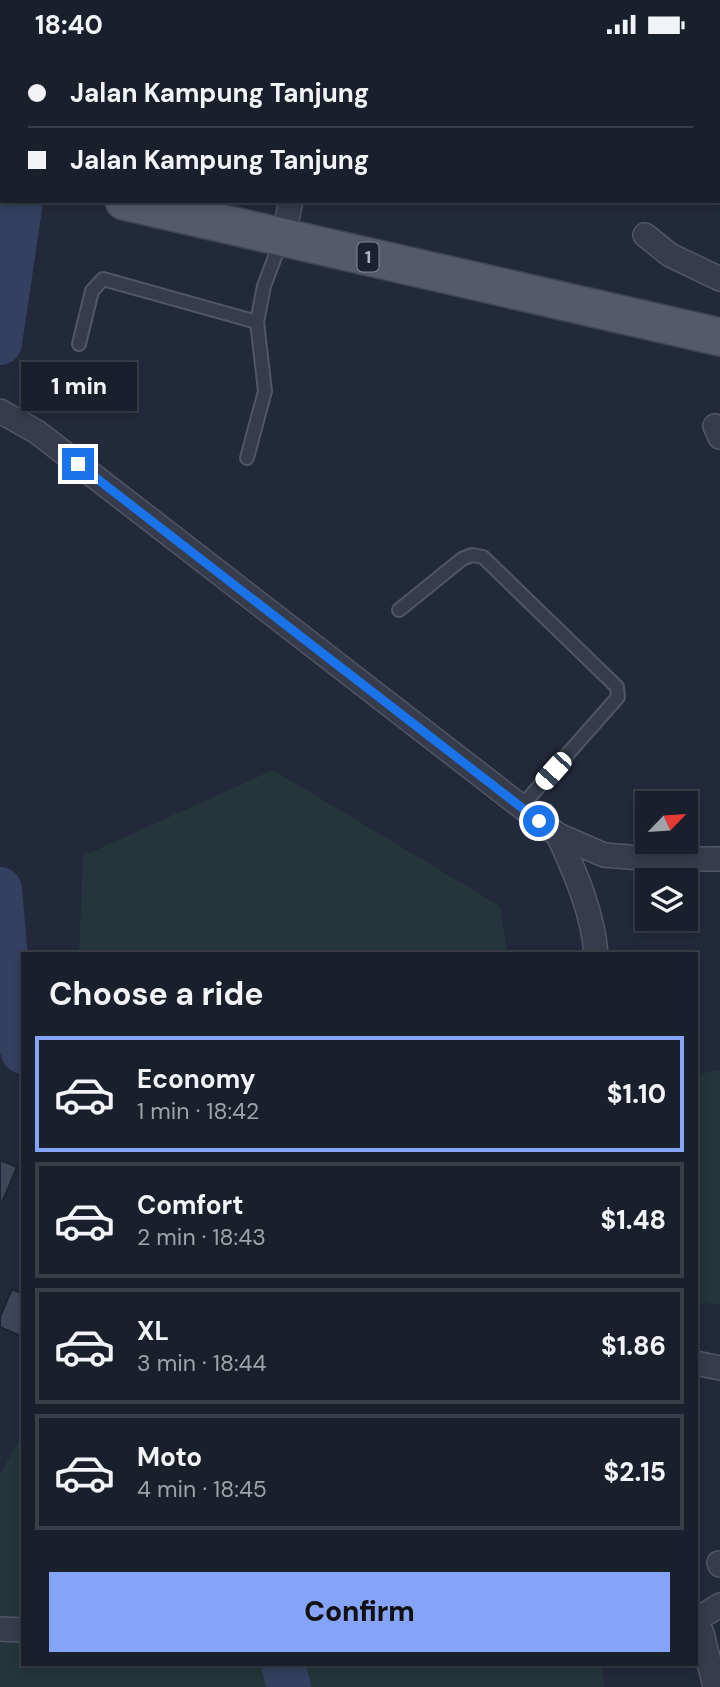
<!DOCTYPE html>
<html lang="en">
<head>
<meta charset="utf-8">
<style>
	:root { --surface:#1a1f2c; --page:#232734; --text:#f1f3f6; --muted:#9fa2a9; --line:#383d48; --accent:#85a3f7 }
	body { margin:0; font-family:"DM Sans",sans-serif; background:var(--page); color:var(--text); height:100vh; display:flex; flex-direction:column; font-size:26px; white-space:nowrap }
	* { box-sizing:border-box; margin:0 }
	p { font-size:23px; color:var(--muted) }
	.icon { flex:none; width:38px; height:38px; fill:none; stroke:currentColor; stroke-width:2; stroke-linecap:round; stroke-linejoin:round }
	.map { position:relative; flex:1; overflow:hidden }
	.side { position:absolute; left:21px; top:903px; width:677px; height:714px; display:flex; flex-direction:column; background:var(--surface); border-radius:0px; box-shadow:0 4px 10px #0003,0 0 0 2px var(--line) }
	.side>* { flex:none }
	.banner { position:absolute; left:0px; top:0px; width:721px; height:154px; box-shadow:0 4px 10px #0003,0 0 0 2px var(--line); display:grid; align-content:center; height:154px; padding:0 28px; background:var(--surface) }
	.needle { width:46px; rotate:65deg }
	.fabs { position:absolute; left:635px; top:742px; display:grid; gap:14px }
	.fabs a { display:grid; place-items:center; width:63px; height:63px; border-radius:0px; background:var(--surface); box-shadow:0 4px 10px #0003,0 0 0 2px var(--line); font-size:35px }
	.end { position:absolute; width:32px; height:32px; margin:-16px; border:9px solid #1a73e8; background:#fff; box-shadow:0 0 0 4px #fff }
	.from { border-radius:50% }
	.bubble { position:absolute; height:49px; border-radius:0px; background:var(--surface); box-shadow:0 4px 10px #0003,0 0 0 2px var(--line); font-size:23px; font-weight:800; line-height:49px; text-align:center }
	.car { position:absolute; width:21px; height:42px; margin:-21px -10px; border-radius:9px; box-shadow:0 0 5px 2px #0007; background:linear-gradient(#fff 24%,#345 0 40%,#fff 0 76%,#345 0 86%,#fff 0) }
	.banner b { display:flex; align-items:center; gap:24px; height:66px; font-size:26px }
	.banner b+b { border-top:2px solid var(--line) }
	.banner i { width:18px; height:18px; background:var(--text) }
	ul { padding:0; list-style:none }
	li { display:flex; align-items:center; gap:21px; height:116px; margin:0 14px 10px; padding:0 14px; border:4px solid var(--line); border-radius:0px }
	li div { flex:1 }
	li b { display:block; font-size:26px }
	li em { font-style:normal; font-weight:800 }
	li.selected { border-color:var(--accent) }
	li>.icon { width:63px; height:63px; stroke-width:1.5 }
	h2 { padding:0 28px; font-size:32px; line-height:84px }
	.button { display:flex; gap:14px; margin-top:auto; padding:14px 28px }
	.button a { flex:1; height:80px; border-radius:0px; background:var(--accent); color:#111; font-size:28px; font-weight:800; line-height:80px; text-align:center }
	.status { display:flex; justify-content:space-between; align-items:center; height:49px; padding:0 35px; background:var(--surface); direction:ltr }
	.status svg { height:19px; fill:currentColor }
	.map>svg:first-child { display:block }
	.green { fill:#24363b }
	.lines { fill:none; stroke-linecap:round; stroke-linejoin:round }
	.river { stroke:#344060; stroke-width:44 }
	.building { fill:#3e4759; stroke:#1d2331; stroke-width:2 }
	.lane-casing { stroke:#515665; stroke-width:16 }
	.street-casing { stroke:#515665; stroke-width:26 }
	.primary-casing { stroke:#3f4553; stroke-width:40 }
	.lane { stroke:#363c4b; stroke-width:12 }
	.street { stroke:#363c4b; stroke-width:23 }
	.primary { stroke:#545a6b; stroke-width:37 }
	.route { stroke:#1a73e8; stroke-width:9 }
	.labels { text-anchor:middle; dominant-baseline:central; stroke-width:6; stroke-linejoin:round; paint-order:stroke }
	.shield { fill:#1b212f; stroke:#848999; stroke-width:2 }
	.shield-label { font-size:18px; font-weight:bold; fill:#b1b6c6 }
</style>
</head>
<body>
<div class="status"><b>18:40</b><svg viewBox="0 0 49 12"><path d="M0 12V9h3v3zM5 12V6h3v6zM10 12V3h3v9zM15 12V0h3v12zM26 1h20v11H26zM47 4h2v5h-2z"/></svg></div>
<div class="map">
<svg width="720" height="1638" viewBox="0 0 720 1638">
	<rect width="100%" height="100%" fill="#22293a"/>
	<g class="green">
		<polygon points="273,721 500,857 507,905 79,905 83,807"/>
		<polygon points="720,1021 720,1255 697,1254 697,1025"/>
		<polygon points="23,1384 23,1615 602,1615 604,1638 0,1638 0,1425"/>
	</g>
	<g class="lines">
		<g class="river">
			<polyline points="26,0 26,2"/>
			<polyline points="0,294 21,152"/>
			<polyline points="0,840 11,968 23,1003"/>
			<polyline points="283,1615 289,1638"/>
		</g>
	</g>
	<g class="building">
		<polygon points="218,0 303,0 303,2"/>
		<polygon points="0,1111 17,1118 2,1154 0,1153"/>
		<polygon points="12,1240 23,1245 23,1288 0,1278 0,1268"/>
	</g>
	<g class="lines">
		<g class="lane-casing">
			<g id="lane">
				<polyline points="192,2 192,0"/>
				<polyline points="322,2 322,0"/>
				<polyline points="79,295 92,242 103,230 257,273"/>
				<polyline points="247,409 265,342 257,273 264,237 281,192"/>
				<polyline points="399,561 462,510 472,506 483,508 617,638 618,648 521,758"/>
			</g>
		</g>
		<g class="street-casing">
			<g id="street">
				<polyline points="151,2 152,0"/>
				<polyline points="645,186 670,206 720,230"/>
				<polyline points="283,189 291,152"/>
				<polyline points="0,362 37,383 558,786 604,806 654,810 720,810"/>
				<polyline points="715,377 720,388"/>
				<path d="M 558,786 C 575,823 593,864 596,905"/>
				<polyline points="696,1314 720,1319"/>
				<polyline points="719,1514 720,1516"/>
				<polyline points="696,1571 720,1556"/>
				<polyline points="696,1578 702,1584 715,1638"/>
				<polyline points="0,1580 23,1581"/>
			</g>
		</g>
		<g class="primary-casing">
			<g id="primary">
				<polyline points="0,124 2,124"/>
				<polyline points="124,152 720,288"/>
			</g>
		</g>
		<use href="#lane" class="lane"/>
		<use href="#street" class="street"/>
		<use href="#primary" class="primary"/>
	</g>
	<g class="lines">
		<polyline class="route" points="78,415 539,772"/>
	</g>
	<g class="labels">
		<rect class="shield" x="357.5" y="193.5" width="21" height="29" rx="5"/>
		<g class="shield-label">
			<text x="368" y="208">1</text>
		</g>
	</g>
</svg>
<div class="fabs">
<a><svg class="needle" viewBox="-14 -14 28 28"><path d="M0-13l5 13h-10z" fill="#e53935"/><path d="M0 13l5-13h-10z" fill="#9fa2a9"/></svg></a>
<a><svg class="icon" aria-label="layers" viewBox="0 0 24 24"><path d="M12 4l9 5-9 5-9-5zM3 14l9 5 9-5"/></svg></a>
</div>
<i class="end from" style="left:539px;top:772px"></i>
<i class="end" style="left:78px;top:415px"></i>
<div class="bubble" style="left:21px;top:313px;width:116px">1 min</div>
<i class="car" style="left:553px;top:722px;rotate:222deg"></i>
<div class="banner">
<b><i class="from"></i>Jalan Kampung Tanjung</b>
<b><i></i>Jalan Kampung Tanjung</b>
</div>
<section class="side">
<h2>Choose a ride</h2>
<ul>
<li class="selected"><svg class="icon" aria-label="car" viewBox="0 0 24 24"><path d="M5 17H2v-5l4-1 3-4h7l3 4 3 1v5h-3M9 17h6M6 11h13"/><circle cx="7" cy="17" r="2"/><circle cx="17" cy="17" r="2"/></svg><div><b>Economy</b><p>1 min · 18:42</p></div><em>$1.10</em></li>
<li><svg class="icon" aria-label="car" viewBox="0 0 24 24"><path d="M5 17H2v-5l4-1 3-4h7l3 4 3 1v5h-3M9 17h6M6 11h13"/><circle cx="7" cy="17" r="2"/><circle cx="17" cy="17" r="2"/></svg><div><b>Comfort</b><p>2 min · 18:43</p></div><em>$1.48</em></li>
<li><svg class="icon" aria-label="car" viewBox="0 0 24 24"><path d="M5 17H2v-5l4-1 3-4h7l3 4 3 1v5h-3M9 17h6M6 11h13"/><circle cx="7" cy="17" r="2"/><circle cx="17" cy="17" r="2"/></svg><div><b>XL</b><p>3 min · 18:44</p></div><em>$1.86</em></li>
<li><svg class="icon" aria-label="car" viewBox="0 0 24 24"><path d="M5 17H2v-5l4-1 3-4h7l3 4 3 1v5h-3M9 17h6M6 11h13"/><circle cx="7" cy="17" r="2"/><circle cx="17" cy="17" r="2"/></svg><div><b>Moto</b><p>4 min · 18:45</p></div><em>$2.15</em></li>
</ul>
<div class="button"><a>Confirm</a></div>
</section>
</div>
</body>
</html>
